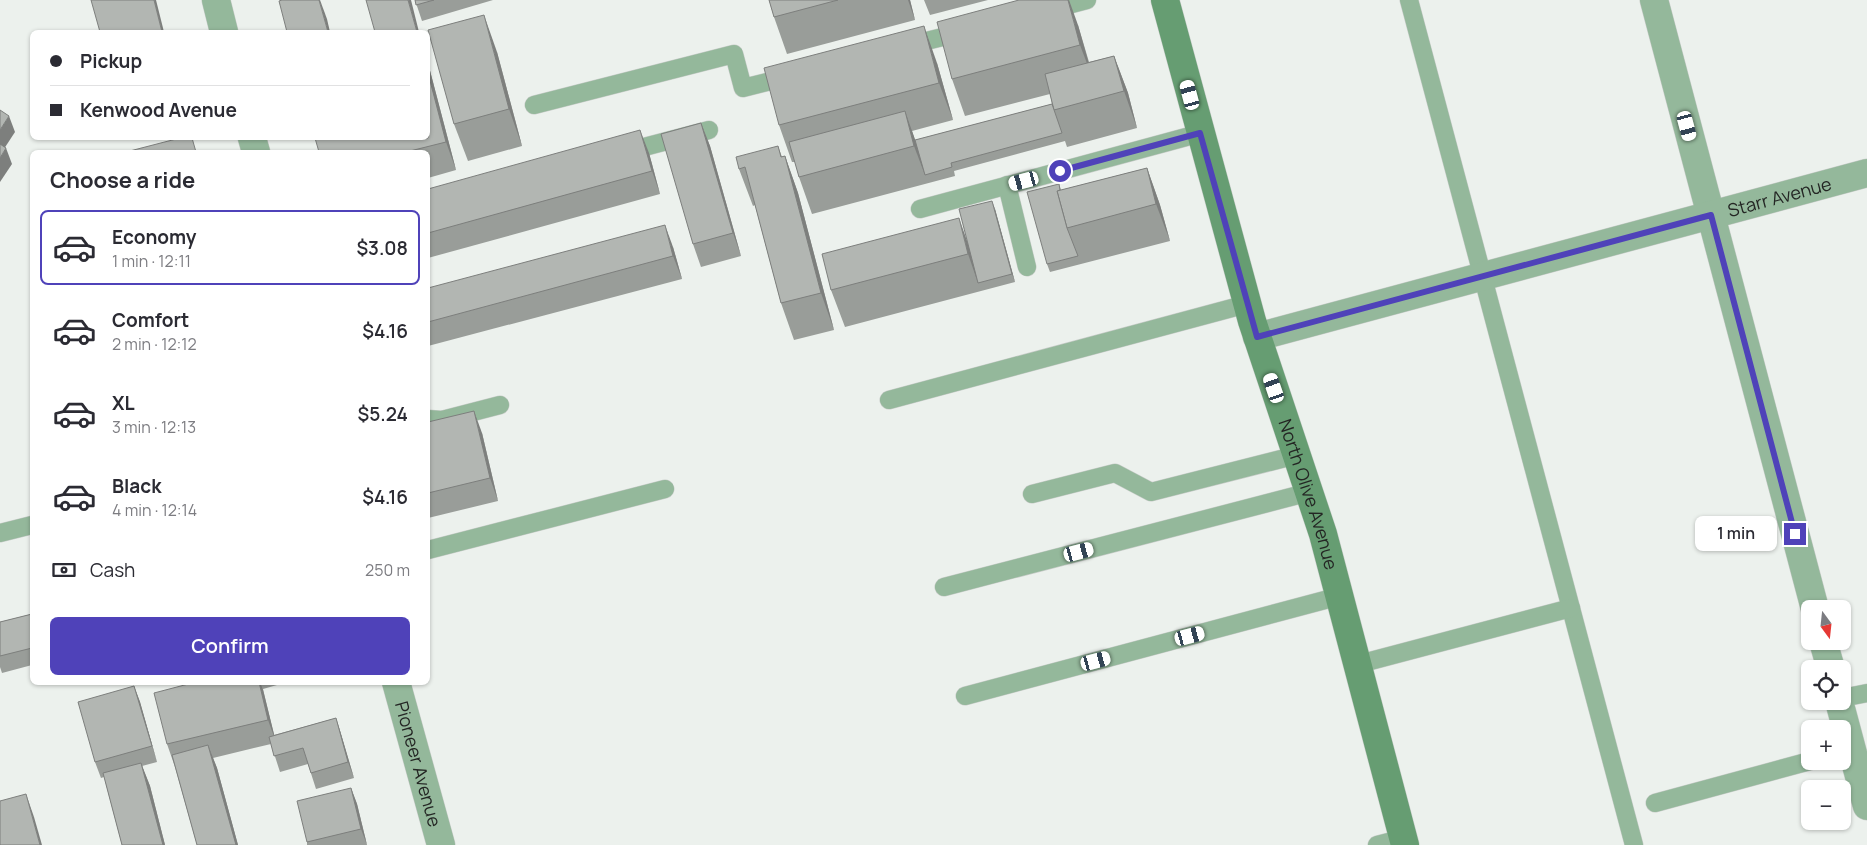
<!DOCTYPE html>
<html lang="en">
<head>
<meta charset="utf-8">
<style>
	:root { --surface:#fff; --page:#f2f2f3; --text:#2b2b33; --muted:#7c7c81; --line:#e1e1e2; --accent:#4f42b9 }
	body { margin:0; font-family:Manrope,sans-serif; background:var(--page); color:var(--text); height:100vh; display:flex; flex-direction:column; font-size:19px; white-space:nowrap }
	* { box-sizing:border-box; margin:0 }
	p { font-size:16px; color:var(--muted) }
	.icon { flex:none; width:28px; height:28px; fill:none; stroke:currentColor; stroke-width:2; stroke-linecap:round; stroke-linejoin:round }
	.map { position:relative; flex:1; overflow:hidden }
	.details { position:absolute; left:30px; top:150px; width:400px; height:535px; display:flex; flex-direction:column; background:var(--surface); border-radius:8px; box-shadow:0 1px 4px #0004 }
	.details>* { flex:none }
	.hud { position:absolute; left:30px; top:30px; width:400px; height:110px; border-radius:8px; box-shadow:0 1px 4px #0004; display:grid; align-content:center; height:110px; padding:0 20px; background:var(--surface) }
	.needle { width:32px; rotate:165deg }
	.fabs { position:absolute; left:1801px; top:600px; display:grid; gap:10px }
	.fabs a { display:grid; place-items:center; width:50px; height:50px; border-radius:8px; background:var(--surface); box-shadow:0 1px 4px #0004; font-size:25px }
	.end { position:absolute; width:22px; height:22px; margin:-11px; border:6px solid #4f42b9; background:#fff; box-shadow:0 0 0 2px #fff }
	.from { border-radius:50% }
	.bubble { position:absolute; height:35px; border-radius:8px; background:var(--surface); box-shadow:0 1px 4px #0004; font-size:16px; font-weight:600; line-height:35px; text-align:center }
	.car { position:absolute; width:15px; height:30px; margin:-15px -8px; border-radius:6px; box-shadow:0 0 4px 1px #0007; background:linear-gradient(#fff 24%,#345 0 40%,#fff 0 76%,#345 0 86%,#fff 0) }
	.hud b { display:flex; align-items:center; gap:18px; height:48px; font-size:19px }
	.hud b+b { border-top:1px solid var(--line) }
	.hud i { width:12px; height:12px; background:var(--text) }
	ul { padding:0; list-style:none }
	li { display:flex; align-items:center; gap:15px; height:75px; margin:0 10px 8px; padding:0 10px; border:2px solid transparent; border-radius:8px }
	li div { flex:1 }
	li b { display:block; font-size:19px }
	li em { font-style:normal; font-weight:600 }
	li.selected { border-color:var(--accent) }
	li>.icon { width:45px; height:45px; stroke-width:1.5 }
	h2 { padding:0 20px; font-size:22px; line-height:60px }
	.pay { display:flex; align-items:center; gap:12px; height:55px; padding:0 20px; font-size:19px }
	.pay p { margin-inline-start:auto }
	.action { display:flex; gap:10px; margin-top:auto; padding:10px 20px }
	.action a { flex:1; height:58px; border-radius:8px; background:var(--accent); color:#fff; font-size:20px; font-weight:600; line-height:58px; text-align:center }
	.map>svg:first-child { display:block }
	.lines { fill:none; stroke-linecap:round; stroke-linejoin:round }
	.lane-casing { stroke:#c8ccc9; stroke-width:19 }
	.street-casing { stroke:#c8ccc9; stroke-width:29 }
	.secondary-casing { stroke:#c8ccc9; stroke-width:29 }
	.lane { stroke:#94b89b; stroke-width:18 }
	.street { stroke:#94b89b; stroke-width:28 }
	.secondary { stroke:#669d72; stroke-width:28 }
	.wall { fill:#999d99 }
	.shaded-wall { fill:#7d7f7d }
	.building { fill:#b2b6b2; stroke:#7d7f7d }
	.route { stroke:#4f42b9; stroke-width:6 }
	.labels { text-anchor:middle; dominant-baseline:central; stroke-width:4; stroke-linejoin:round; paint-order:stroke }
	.street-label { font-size:18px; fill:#242624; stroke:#f9fefa }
</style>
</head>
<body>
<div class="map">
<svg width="1867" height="845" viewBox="0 0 1867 845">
	<rect width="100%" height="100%" fill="#ecf1ed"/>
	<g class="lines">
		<g class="lane-casing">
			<g id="lane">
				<polyline points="1409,0 1634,845"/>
				<polyline points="1049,10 1087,0"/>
				<polyline points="906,46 963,32"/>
				<polyline points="534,105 734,54 743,88 791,76"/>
				<polyline points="625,152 709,130"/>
				<polyline points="1007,185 1027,267"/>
				<polyline points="920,209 1201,133"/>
				<polyline points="889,400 1247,304"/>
				<polyline points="428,419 442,420 500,405"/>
				<polyline points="1032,494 1115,473 1151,492 1297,455"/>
				<polyline points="0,533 32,525"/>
				<polyline points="428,550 665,489"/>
				<polyline points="944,587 1310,492"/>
				<polyline points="1359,664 1571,608"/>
				<polyline points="965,696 1340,596"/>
				<polyline points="1842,698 1867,693"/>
				<polyline points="1655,803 1810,761"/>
				<polyline points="1377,845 1404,838"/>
			</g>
		</g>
		<g class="street-casing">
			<g id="street">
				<polyline points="216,0 224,32"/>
				<polyline points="1654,0 1815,609"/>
				<polyline points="252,138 256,152"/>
				<path id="s1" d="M 1257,337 L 1867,173"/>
				<polyline points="1823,641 1831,669"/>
				<path id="s2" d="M 396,682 L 441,845"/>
				<polyline points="1839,701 1867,806"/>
			</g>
		</g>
		<g class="secondary-casing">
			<g id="secondary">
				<path id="s3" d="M 1165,0 L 1252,321 L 1323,534 L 1405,845"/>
			</g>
		</g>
		<use href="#lane" class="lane"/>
		<use href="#street" class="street"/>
		<use href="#secondary" class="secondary"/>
	</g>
	<g class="wall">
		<polygon points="415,0 493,0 422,21"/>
		<polygon points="769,0 910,0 915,20 787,54 774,17"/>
		<polygon points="924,0 988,0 930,15"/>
		<polygon points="1078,25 1089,62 1114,56 1128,93 1137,128 1067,147 1065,141 954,171 955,176 812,214 799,177 795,162 792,162 779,125 937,63 953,120 912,131 915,140 1052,104 1050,94 965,116 952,79"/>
		<polygon points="497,52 522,146 468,161 454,124"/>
		<polygon points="428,63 456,170 428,178 428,152 319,152 428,138"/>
		<polygon points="701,123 710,146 741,256 701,267 693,244"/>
		<polygon points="778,146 782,157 785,156 798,193 834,330 794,340 781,303 755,205 753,206 739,169"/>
		<polygon points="649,153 660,194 428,258 428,189"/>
		<polygon points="1147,168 1160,205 1170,241 1050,272 1047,264 1059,184 1061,190"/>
		<polygon points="995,209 1015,282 845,327 831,290 968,245"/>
		<polygon points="673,247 682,279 428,346 428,288"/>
		<polygon points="428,422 482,433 498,501 428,518"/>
		<polygon points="32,614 32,665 2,673 0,667 0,622"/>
		<polygon points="196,682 276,682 277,685 263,689 274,735 336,718 341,734 354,778 316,789 308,764 280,772 271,744 213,758 217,768 238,845 197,845 175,767 167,744"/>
		<polygon points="134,686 140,702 157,762 142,766 150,786 165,845 122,845 104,777 101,778 95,762"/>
		<polygon points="351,788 357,804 367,845 307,845 307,842"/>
	</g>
	<g class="shaded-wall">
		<polygon points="154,0 156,0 164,32 162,32"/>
		<polygon points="319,0 320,0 327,19 330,32 328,32"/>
		<polygon points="408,0 411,0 419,32 417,32"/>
		<polygon points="908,0 910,0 915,20"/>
		<polygon points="1068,0 1069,0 1078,25 1094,82 1080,45"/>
		<polygon points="484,15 497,52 522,146 509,109"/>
		<polygon points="924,26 937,63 953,120 939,83"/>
		<polygon points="1114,56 1128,93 1137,128 1124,91"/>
		<polygon points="428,63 456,170 446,142 428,73"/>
		<polygon points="905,111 918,148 925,175 914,146"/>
		<polygon points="9,116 15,132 0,155 0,130"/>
		<polygon points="701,123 710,146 741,256 733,233"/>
		<polygon points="640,130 649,153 660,194 652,171"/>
		<polygon points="6,148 12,164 0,182 0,158"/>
		<polygon points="785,156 798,193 834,330 821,293"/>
		<polygon points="1147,168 1160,205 1170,241 1156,204"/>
		<polygon points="992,201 995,209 1015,282 1012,274"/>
		<polygon points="959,218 972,255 978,283 968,254"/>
		<polygon points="665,225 673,247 682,279 673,256"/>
		<polygon points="474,411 482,433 498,501 490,478"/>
		<polygon points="259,682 260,682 263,690 276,742 268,720"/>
		<polygon points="134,686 140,702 157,762 152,746"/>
		<polygon points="336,718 341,734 354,778 348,762"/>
		<polygon points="208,745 217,768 238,845 236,845"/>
		<polygon points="141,763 150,786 165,845 163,845"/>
		<polygon points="351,788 357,804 367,845 361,829"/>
		<polygon points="26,794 34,817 42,845 40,845"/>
	</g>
	<g class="building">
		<polygon points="91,0 154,0 162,32 98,32 100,32"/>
		<polygon points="282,0 319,0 328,32 287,32 279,1"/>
		<polygon points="366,0 408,0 417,32 375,32"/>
		<polygon points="415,0 434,0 416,5"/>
		<polygon points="769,0 838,0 774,17"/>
		<polygon points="1019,0 1068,0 1080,45 952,79 937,22"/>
		<polygon points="484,15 509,109 454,124 428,30"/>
		<polygon points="924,26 939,83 779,125 764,68"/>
		<polygon points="1114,56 1124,91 1054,110 1045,74"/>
		<polygon points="428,73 446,142 406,152 319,152 315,138 428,138"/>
		<polygon points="1052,104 1062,133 951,163 952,167 925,175 915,140"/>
		<polygon points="0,110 9,116 0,130"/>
		<polygon points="905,111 914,146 799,177 789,142"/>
		<polygon points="701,123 733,233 693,244 661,134"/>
		<polygon points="640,130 652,171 428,233 428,189"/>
		<polygon points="180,138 192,138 196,152 126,152"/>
		<polygon points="0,144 6,148 0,158"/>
		<polygon points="778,146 781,157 785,156 821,293 781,303 745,167 739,169 736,157"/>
		<polygon points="1147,168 1156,204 1067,228 1057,191"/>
		<polygon points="1059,184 1060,190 1057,191 1067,228 1078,256 1047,264 1027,192"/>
		<polygon points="992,201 1012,274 978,283 959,209"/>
		<polygon points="959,218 968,254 831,290 822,254"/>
		<polygon points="665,225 673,256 428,322 428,288"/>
		<polygon points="474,411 490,478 428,493 428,422"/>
		<polygon points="32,614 32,648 0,656 0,622"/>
		<polygon points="196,682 259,682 268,720 167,744 154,693"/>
		<polygon points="134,686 152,746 95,762 78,702"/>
		<polygon points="336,718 348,762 311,773 303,748 274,756 269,737"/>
		<polygon points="208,745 236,845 197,845 172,755"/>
		<polygon points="141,763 163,845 122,845 103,773"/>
		<polygon points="351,788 361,829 307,842 297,801"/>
		<polygon points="26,794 40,845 0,845 0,801"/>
	</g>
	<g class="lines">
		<polyline class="route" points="1060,171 1200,133 1257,337 1711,215 1795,534"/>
	</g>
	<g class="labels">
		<g class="street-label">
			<text stroke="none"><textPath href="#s1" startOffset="541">Starr Avenue</textPath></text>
			<text stroke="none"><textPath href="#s3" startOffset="515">North Olive Avenue</textPath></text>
			<text stroke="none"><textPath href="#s2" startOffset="85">Pioneer Avenue</textPath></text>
		</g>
	</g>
</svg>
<div class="fabs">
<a><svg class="needle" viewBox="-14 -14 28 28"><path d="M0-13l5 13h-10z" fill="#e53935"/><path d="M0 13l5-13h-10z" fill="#7c7c81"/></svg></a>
<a><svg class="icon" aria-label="locate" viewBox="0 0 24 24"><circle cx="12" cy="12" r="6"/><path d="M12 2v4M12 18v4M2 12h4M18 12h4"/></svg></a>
<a>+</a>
<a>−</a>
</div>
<i class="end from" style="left:1060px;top:171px"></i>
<i class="end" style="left:1795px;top:534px"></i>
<div class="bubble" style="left:1695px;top:516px;width:82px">1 min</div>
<i class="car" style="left:1190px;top:95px;rotate:345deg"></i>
<i class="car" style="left:1687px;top:126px;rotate:165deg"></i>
<i class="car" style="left:1024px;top:181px;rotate:255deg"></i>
<i class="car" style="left:1274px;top:388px;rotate:341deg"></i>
<i class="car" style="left:1079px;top:552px;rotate:75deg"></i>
<i class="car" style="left:1190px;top:636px;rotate:75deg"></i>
<i class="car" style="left:1096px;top:661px;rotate:75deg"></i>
<div class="hud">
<b><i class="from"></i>Pickup</b>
<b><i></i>Kenwood Avenue</b>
</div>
<section class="details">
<h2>Choose a ride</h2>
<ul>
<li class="selected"><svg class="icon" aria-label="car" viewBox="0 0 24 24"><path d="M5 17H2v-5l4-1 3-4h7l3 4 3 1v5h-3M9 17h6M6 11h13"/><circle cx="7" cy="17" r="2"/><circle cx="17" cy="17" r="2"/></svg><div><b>Economy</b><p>1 min · 12:11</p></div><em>$3.08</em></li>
<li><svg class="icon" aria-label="car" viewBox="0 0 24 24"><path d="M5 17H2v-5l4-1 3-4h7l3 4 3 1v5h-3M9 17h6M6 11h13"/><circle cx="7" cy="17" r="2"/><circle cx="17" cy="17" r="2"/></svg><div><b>Comfort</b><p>2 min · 12:12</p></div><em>$4.16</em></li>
<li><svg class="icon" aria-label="car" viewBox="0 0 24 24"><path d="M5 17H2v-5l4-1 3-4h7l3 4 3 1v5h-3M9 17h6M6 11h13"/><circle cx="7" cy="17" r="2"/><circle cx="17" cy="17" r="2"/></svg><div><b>XL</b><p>3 min · 12:13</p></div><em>$5.24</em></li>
<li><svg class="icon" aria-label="car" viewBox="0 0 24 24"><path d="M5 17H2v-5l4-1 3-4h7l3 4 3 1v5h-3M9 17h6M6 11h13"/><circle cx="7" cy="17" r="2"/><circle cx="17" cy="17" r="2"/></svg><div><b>Black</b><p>4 min · 12:14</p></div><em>$4.16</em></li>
</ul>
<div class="pay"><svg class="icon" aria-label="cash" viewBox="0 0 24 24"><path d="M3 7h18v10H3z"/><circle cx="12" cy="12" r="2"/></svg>Cash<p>250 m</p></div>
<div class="action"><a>Confirm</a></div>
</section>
</div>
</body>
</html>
